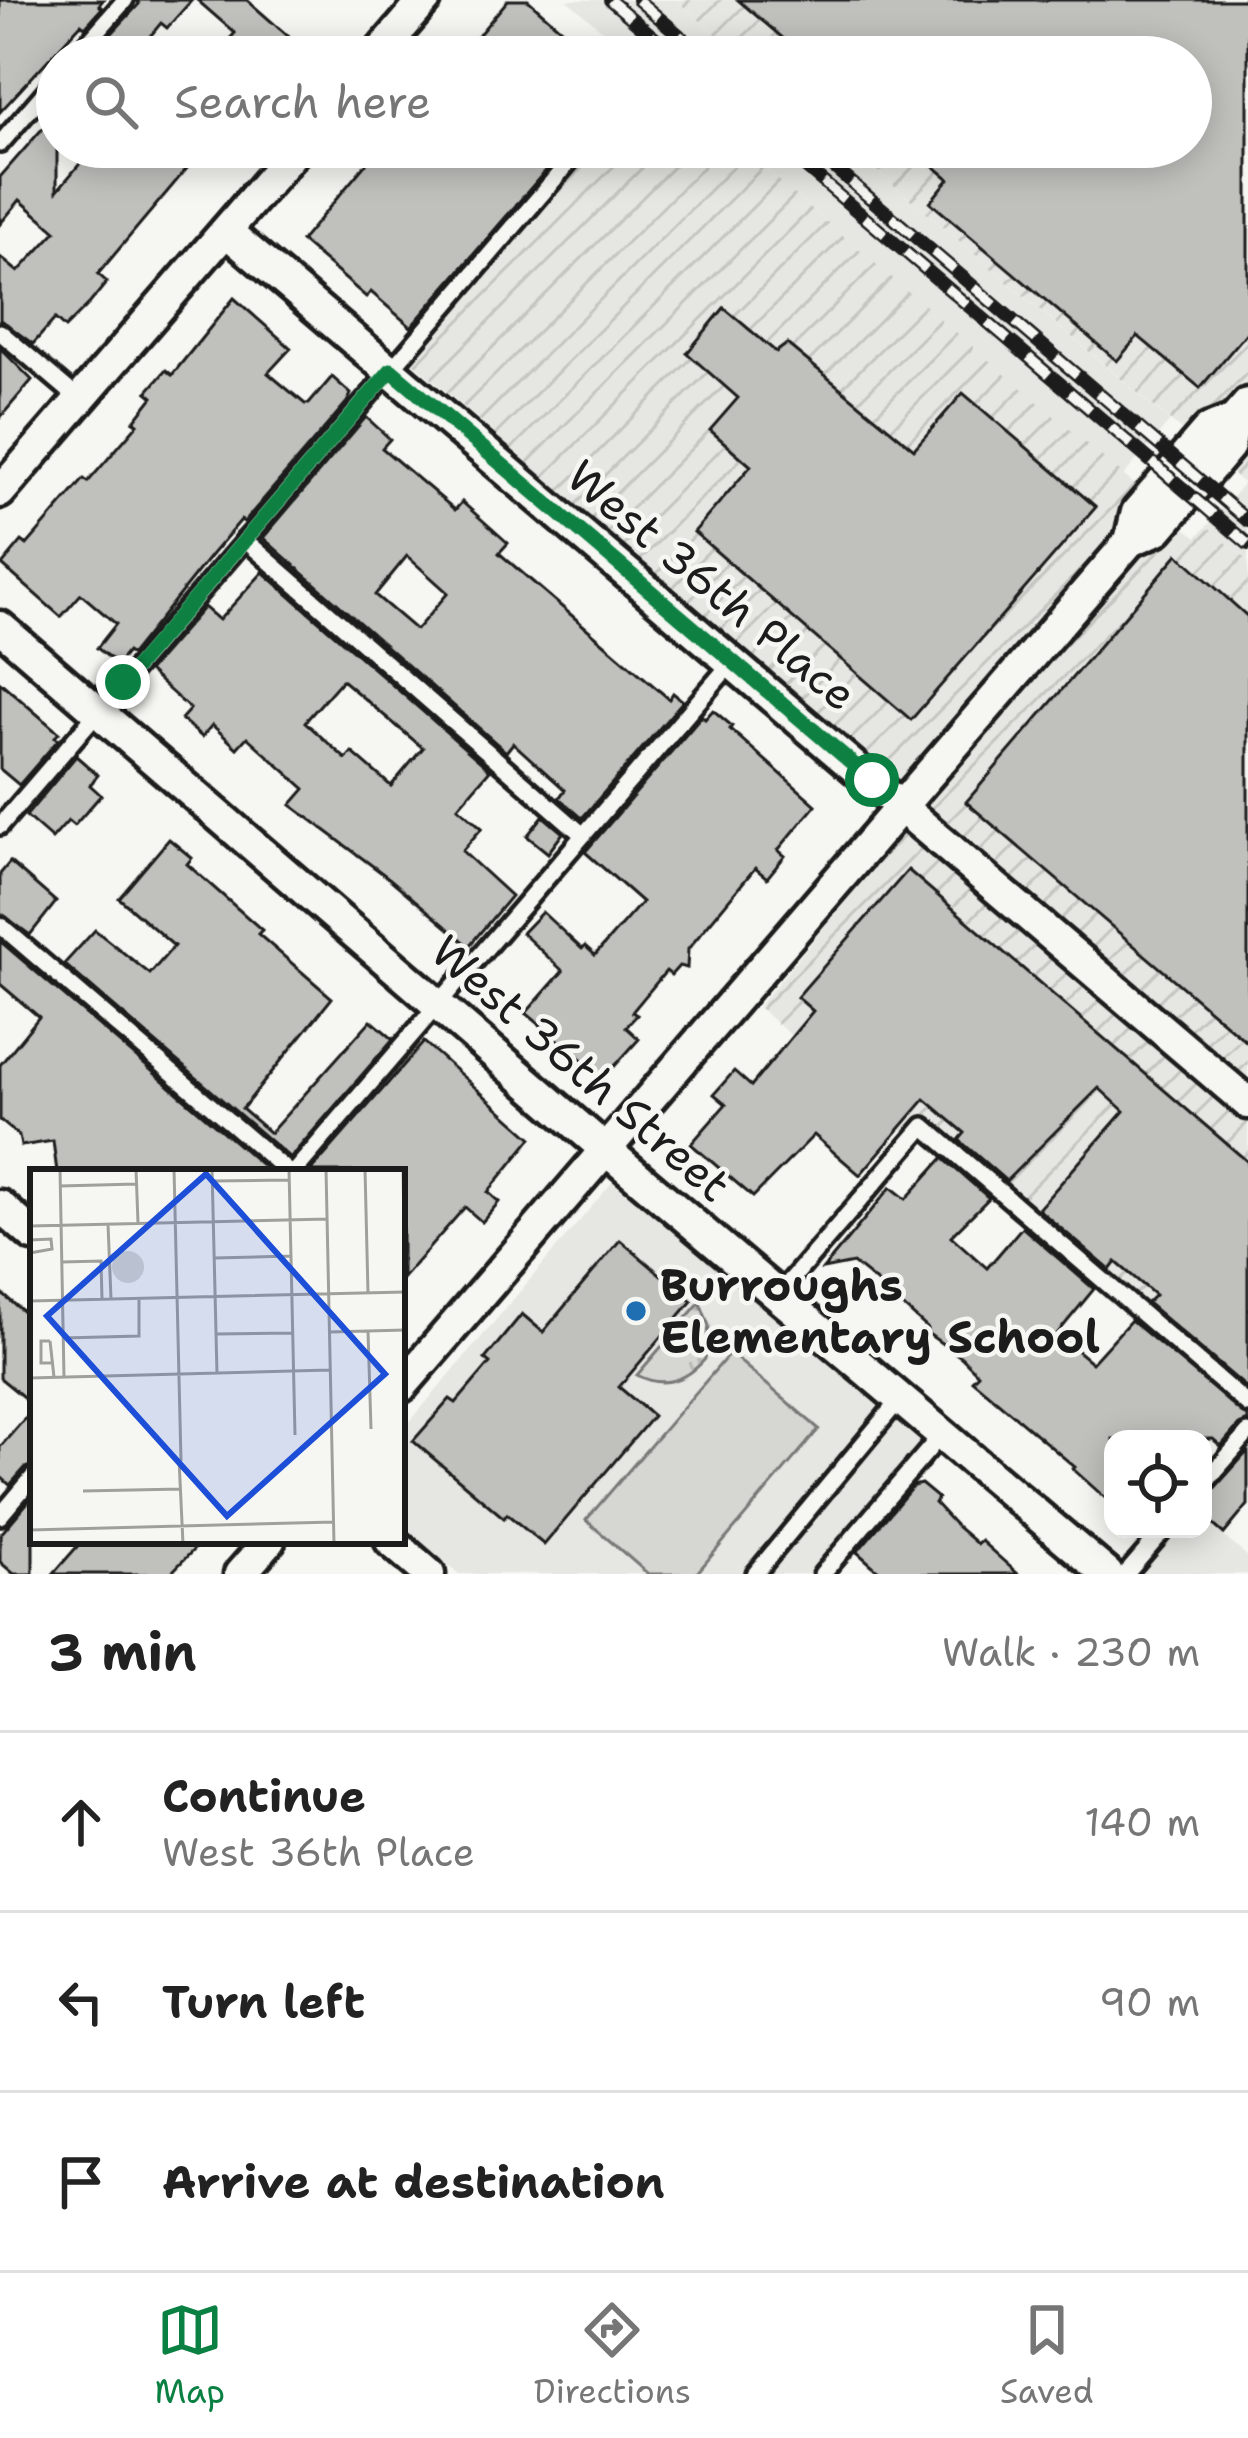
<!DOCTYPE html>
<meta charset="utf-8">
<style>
body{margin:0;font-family:"Shantell Sans",sans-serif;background:#f2f2f2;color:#222}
.controls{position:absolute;right:36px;bottom:36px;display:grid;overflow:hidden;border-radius:24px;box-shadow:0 6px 30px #0003}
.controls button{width:108px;height:108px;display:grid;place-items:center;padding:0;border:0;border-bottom:3px solid #e0e0e0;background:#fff;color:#222;font:60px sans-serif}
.stop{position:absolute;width:36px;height:36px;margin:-27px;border:9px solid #0b8043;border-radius:50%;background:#fff}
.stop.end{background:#0b8043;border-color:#fff;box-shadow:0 3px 12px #0008}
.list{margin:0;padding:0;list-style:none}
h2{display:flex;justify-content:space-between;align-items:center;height:156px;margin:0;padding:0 48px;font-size:51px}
h2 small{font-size:39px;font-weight:400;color:#767676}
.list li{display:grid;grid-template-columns:78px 1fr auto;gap:36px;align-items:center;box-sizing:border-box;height:180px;padding:0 48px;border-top:3px solid #e0e0e0}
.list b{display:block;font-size:45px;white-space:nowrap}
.list p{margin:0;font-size:39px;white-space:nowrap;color:#767676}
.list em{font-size:39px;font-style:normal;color:#767676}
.icon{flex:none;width:66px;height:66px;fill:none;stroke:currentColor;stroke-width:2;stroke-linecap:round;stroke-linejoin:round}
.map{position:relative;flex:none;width:1248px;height:1574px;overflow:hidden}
.search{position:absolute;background:#fff;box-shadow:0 6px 30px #0003;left:36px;right:36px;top:36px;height:132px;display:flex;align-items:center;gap:30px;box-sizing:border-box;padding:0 42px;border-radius:66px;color:#767676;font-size:45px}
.sheet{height:696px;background:#fff}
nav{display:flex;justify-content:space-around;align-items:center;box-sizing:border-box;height:168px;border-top:3px solid #e0e0e0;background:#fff;font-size:33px;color:#767676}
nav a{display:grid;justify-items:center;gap:6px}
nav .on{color:#0b8043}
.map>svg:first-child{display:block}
.built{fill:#e6e6e2}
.industrial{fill:url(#industrial-furrows)}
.grass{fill:#d6d6d2;stroke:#797977;stroke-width:3}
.park{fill:url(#park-tufts);stroke:#797977;stroke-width:3}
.building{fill:#c0c0bd;stroke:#1c1c1c;stroke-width:3;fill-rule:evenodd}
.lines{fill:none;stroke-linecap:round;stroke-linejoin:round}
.service-casing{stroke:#1c1c1c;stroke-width:24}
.minor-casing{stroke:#1c1c1c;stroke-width:39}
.service{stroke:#f6f6f2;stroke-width:15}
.minor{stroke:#f6f6f2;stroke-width:30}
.rail-casing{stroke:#1c1c1c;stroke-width:14}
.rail{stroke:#f6f6f2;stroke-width:9;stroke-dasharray:27;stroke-linecap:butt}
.route{stroke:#0b8043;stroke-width:15}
.poi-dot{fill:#1f6fb2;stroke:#f6f6f2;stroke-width:4.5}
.labels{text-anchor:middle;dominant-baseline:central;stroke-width:9;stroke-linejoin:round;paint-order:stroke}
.street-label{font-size:45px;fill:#1c1c1c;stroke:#f6f6f2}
.poi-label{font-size:45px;font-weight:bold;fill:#1c1c1c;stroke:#f6f6f2;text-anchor:start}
.inset-road{fill:none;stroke:#9f9f9c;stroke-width:3}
.view{fill:#1d4ed8;fill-opacity:0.15;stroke:#1d4ed8;stroke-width:6}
.inset-edge{fill:none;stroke:#1c1c1c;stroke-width:6}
</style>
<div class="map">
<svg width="1248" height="1574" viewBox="0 0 1248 1574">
<defs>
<pattern id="industrial-furrows" width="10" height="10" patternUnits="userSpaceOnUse" patternTransform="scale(3)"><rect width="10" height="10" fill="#e6e6e2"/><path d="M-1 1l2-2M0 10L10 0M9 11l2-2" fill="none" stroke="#c5c5c1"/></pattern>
<pattern id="park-tufts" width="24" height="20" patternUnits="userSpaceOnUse" patternTransform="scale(3)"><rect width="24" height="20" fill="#d6d6d2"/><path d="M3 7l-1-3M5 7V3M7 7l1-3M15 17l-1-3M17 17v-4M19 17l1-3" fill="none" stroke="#b7b7b4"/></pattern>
</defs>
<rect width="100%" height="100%" fill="#f6f6f2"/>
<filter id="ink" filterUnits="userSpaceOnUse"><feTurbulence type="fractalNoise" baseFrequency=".00833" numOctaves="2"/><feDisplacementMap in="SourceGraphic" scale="24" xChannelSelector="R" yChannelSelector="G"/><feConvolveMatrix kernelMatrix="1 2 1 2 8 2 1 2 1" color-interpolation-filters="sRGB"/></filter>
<g filter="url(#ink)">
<!-- built -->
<g class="built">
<polygon points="567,0 676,0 743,57 634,57"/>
<polygon points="739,147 849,147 1170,421 1123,476"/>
<polygon points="1244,483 1248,487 1248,561 1207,526"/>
<polygon points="615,1179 930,1448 822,1574 459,1574 402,1525 402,1431"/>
<polygon points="1203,1519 1248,1557 1248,1574 1140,1574 1132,1567 1165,1529 1203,1529"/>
</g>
<!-- industrial -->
<g class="industrial">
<polygon points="676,0 1248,0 1248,487 849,147 1191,147 1191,57 743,57"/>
<polygon points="582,147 739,147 1190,532 1197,537 1207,526 1248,561 1248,1405 925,1127 912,1140 758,1007 924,807 404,355"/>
</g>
<!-- grass -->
<polygon class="grass" points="730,1353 819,1429 696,1574 648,1574 586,1520"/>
<!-- park -->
<path class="park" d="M700 1302 709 1326 705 1359C686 1381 664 1389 637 1375Z"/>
<!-- building -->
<g class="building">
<polygon points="0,0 103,0 99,5 102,8 85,27 81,24 0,112"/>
<polygon points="137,0 192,0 167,28 161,23 133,57 120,57 103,43 139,4"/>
<polygon points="197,0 247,0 312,57 213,57 235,33"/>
<polygon points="508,0 528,0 593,57 460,57"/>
<polygon points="738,0 1248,0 1248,331 1200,388 1138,336 1117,361 930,202 949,179 911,147 1191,147 1191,57 805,57"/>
<polygon points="57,112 57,191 94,147 205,147 98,274 107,282 90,303 65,328 55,319 33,344 0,320 0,257 18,272 56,231 20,200 0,224 0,177"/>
<polygon points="380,147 566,147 411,327 371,292 366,297 301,241"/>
<polygon points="234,298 291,348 268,373 305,404 309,404 332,377 351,394 348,401 244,522 241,520 212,554 131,655 127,652 117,664 97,648 116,624 81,594 61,617 2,565 22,541 27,545 84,479 88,482 138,424 134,421 153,397 147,392 166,370 172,375"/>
<polygon points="724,308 776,352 787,344 914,449 963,393 1096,507 911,720 694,532 751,466 710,430 738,398 687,353"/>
<polygon points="0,348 32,380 0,418"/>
<path d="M366 417 390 439 382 448 455 510 462 502 508 543 499 553 669 699 673 693 683 701 582 818 559 798 565 790 513 743 506 752 263 538ZM407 556 448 593 416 630 375 595Z"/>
<polygon points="1178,554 1248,617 1248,1043 966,802"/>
<path d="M263 572 490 770 458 807 482 828 462 851 511 896 469 946 390 879 291 805 305 789 247 737 237 748 212 725 202 737 181 719 190 709 148 671 204 607 219 620ZM342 680 423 748 391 786 352 752 346 759 305 722Z"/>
<polygon points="0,682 59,733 55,737 58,740 19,785 0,769"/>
<polygon points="713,710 732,726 730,729 816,805 778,850 785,856 767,878 755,868 688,949 687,968 679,966 671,975 666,971 632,1012 637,1015 626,1027 639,1039 604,1078 526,1013 563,971 522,933 542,912 582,949 585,946 595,955 642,902 585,852 702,716 705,719"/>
<polygon points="76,756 98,775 90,785 101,795 74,826 68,821 52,839 26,816"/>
<polygon points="543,816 563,833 548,853 527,836"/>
<polygon points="169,839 192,858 187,864 262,930 258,934 332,998 242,1109 270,1133 371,1020 393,1039 290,1158 64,964 95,930 150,974 174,946 119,898"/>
<polygon points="10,862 56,902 30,935 0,913 0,874"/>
<polygon points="908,870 1248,1162 1248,1389 1147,1303 1155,1295 1116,1262 1110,1270 1038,1209 1124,1111 1099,1088 1006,1181 959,1140 965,1133 925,1099 860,1175 814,1135 753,1197 691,1144 726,1104 714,1094 734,1071 751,1086 813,1011 797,997"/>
<polygon points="0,941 270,1172 57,1172 53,1141 21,1146 19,1136 0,1120 0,1065 39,1017 0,984"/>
<polygon points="424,1042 532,1138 488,1192 499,1202 482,1222 465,1207 402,1279 402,1172 310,1172"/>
<polygon points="943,1158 989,1198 951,1236 987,1268 1022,1227 1094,1289 1057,1334 1092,1363 1131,1320 1248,1417 1248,1421 1239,1425 1221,1446 1213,1439 1113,1439 1113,1505 1073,1469 1075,1467 972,1380 978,1374 961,1357 927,1333 927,1328 898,1302 892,1309 873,1293 880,1285 853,1263 823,1269 891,1187 906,1199"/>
<polygon points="620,1240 692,1301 619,1387 653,1416 544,1545 507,1514 504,1518 413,1441 450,1399 456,1403 490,1363 485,1359 522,1314 543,1332"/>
<polygon points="0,1292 33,1320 33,1405 0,1378"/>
<polygon points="33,1409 33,1465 25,1468 10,1485 0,1476 0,1447"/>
<polygon points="1248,1451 1248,1505 1224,1534 1203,1516 1203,1501"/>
<polygon points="921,1484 938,1498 935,1503 957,1527 977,1544 981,1541 1018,1574 882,1574 857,1552 913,1486"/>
<polygon points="33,1496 33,1574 14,1574 0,1562 0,1535"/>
<polygon points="82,1541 202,1541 170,1574 53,1574"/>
</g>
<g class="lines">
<defs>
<g id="service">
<polyline points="75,57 125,0"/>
<polyline points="0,144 57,78"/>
<polyline points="0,332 80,400"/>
<polyline points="245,540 583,835"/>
<polyline points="0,826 582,147"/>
<polyline points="0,925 288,1172"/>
<polyline points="294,1172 732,662"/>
<polyline points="778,1295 924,1126 1248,1405"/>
<polyline points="1203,1485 1248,1433"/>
<polyline points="0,1516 33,1477"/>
<polyline points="755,1574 900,1399"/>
<polyline points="822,1574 942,1434"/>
<polyline points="1126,1574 1165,1529"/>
</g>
<g id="minor">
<polyline points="376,57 425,0"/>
<polyline points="226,231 1248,1103"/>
<polyline points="0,492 298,147"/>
<polyline points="1130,541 1137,512 1208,430 1234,420 1248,404"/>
<polyline points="0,627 606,1150 1107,1574"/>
<polyline points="0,1206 33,1235"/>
<polyline points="402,1386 1130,541 1158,529 1229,446 1234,420"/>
<polyline points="391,1541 429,1574"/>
<polyline points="240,1574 269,1541"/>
</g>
</defs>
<!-- service casing -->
<use href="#service" class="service-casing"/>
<!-- minor casing -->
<use href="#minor" class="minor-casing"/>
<!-- service -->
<use href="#service" class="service"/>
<!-- minor -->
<use href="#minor" class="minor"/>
<defs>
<g id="rail">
<polyline points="610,0 677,57"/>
<polyline points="638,0 705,57"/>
<polyline points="782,147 1248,544"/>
<polyline points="810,147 1248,521"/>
</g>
</defs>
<!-- rail casing -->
<use href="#rail" class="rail-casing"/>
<!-- rail -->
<use href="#rail" class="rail"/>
</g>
</g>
<g class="lines" filter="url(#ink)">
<!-- route -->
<polyline class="route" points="123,682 391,370 872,780"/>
</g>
<!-- markers -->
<circle class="poi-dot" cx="636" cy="1311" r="12"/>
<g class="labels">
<!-- street labels -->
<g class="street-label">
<text transform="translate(712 585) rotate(40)">West 36th Place</text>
<text transform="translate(581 1068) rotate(41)">West 36th Street</text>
</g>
<!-- poi labels -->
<g class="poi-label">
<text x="660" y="1285">Burroughs<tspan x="660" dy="52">Elementary School</tspan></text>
</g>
</g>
<!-- overview -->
<g transform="translate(30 1169)">
<rect width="375" height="375" fill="#f6f6f2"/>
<path d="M82 98a16 16 0 1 1 32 0a16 16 0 1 1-32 0Z" fill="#d6d6d2"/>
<path class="inset-road" d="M30 0 34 208M106 0 108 54M144 0 151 292M182 0 187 204M259 0 265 266M296 0 304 375M335 0 338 124M373 0 375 114M182 12 259 11M30 17 107 15M78 55 81 130M0 57 297 50M0 71 21 70 22 80 0 84M184 89 261 87M32 93 71 92 72 130M0 132 375 123M338 162 341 260M300 163 375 161M186 165 262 164M33 169 109 167V129M20 172H11V194H24M20 172 24 208M0 209 300 201M149 290 153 375M53 322 151 320M0 361 304 353"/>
<path class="view" d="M176 5 355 205 197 347 17 147Z"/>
<rect width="375" height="375" class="inset-edge"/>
</g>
</svg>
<div class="controls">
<button><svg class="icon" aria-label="locate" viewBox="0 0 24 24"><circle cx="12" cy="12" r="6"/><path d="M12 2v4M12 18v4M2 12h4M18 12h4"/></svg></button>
</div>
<div class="stop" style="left:872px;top:780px"></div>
<div class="stop end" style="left:123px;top:682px"></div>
<div class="search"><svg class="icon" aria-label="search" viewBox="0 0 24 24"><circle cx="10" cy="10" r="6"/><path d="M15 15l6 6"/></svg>Search here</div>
</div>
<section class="sheet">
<h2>3 min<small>Walk · 230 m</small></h2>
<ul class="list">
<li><svg class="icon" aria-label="ahead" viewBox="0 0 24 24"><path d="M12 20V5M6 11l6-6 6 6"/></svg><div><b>Continue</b><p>West 36th Place</p></div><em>140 m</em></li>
<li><svg class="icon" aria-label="left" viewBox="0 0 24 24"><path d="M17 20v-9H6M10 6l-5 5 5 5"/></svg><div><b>Turn left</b></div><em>90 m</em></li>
<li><svg class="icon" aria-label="arrive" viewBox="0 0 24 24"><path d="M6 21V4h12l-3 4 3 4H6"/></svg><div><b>Arrive at destination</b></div></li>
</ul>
</section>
<nav>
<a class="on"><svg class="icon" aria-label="map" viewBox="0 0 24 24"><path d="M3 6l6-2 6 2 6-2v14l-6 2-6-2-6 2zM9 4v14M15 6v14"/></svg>Map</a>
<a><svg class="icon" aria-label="directions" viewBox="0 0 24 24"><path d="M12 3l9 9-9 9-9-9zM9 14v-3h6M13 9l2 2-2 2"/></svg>Directions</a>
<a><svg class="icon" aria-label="saved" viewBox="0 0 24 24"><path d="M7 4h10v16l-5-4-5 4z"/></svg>Saved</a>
</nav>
